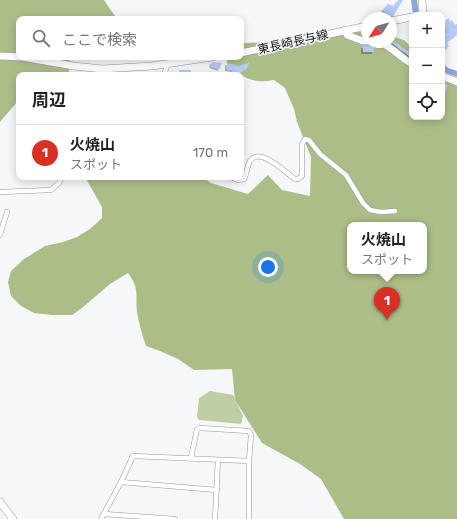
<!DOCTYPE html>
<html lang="ja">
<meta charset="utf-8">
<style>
body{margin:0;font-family:Rubik,"Noto Sans JP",sans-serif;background:#f6f6f6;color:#222}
.controls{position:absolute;right:12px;top:12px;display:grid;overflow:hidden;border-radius:8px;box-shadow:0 2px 10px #0003}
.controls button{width:36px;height:36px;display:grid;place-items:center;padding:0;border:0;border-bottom:1px solid #e0e0e0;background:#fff;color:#222;font:20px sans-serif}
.compass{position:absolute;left:361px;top:12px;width:36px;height:36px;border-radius:50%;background:#fff;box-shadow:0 2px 10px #0003;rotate:234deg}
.you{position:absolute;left:268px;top:267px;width:14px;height:14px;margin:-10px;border:3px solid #fff;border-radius:50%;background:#1a73e8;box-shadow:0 0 0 6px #1a73e833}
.badge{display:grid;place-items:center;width:26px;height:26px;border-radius:50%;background:#d93025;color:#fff;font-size:13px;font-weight:700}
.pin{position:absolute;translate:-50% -33px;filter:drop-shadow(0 1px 2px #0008)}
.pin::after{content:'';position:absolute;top:21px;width:14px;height:12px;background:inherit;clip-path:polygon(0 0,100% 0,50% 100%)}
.popup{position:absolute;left:347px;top:222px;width:80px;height:52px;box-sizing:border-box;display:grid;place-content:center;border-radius:8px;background:#fff;filter:drop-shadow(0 1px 3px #0005);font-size:13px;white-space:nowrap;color:#767676}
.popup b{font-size:15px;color:#222}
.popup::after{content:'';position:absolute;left:50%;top:100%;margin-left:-8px;border:8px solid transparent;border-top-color:#fff}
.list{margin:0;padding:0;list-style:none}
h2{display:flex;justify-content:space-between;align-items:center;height:52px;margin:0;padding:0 16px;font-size:17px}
h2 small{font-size:13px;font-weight:400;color:#767676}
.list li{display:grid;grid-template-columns:26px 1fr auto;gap:12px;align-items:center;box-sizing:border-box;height:56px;padding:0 16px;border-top:1px solid #e0e0e0}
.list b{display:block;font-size:15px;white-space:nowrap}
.list p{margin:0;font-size:13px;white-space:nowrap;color:#767676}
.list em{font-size:13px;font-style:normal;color:#767676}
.icon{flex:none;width:22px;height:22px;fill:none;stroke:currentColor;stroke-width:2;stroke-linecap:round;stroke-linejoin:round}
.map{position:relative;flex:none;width:457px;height:519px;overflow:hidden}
.search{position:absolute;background:#fff;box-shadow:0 2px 10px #0003;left:16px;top:16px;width:228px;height:44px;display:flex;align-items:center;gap:10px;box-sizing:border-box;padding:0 14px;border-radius:8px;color:#767676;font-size:15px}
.panel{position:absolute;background:#fff;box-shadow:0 2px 10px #0003;left:16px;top:72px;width:228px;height:108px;border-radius:8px}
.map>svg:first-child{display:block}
.green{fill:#bfcea3}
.forest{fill:#acbe88;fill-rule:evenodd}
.water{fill:#8fa6d7}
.building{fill:#b8cbff;filter:url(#shadow)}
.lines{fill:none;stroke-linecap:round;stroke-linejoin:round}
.street-casing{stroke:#97989a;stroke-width:5.5}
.secondary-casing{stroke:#97989a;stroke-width:8}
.primary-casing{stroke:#97989a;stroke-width:8}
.street{stroke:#fff;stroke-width:4.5}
.secondary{stroke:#fff;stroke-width:7}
.primary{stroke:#fff;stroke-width:7}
.labels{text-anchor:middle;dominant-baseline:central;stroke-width:3;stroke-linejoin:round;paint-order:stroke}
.street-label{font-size:12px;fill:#121213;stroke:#f6f7f9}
</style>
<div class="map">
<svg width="457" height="519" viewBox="0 0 457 519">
<defs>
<filter id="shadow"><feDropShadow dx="-2" dy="2" stdDeviation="0" flood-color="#0004"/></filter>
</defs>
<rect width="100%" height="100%" fill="#f6f7f9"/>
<!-- green -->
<polygon class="green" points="210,391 233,395 243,416 241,424 199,420 197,417 199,398"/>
<!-- forest -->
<g class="forest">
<polygon points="0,0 104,0 117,19 19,19 19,57 70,57 69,74 70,75 19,75 19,101 17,102 0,122"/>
<path d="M351 31 367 33V42H391V36L404 40 412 48V117H442V74L457 82V519H344L321 479 300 464 262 443 235 400 232 369 194 370 178 359 160 351 146 346C142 335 139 323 137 312 135 293 140 290 128 273L110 284 82 308 72 315H52L34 313 21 306 11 296 8 282 11 271 24 259 45 246 63 242 77 237 90 229 102 218V207L85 177H202L211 183 248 194 268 175 282 190 310 196 311 157 297 122 294 109 285 88 274 80C252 84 246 78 228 67L226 57H241V44L244 43 274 42 307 33ZM350 225H424V271H350Z"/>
</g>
<!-- water -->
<g class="water">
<polygon points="411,0 417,0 419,15 413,15"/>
<polygon points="442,62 448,68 457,71 457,77 446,73 442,70"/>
</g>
<!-- building -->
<g class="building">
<polygon points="398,0 403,0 394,15 392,16 383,10 388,4 394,6"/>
<polygon points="449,18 450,22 452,20 455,25 457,23 457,35 447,42 449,47 442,49 442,35 448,33 444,26 446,26 444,21"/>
<polygon points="395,41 403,49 404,48 412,54 412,58 392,43"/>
<rect x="363" y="46" width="11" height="6"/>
<polygon points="212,62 222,63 220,69 211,66"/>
<polygon points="250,62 246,69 238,75 232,75 233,70 227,69 227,63 239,66"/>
<rect x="179" y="70" width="12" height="5"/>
<polygon points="442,84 448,85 446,92 442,91"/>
</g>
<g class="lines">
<defs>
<g id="street">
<polyline points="100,75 102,69"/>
<polyline points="164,75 168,63"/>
<path d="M230 177 238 180 244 179C247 174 247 166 250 161 260 146 286 173 295 179H298L302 176V144L305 139 309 140 320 154 346 175 363 203 370 210 381 212 395 211"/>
<polyline points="0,192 51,190 59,183 62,177"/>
<polyline points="0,235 7,212"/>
<polyline points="191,458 197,429 200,428 249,431 251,435 249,461 249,519"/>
<polyline points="121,482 217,490"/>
<polyline points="104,514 175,519"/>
<polyline points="101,519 121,482 133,456 249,461"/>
<polyline points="215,519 218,460"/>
</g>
<g id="secondary">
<polyline points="442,76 457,82"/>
<polyline points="0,502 13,519"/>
</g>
<g id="primary">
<polyline points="422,0 423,15"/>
<polyline points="391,21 412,17"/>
<polyline points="345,30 347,35 363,41 367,41"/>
<path d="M380 42C392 47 401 58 412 64"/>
<polyline points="241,53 367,26"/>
<polyline points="0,56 22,57 74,66 102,69 152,66 212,57"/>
</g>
</defs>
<!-- street casing -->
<use href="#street" class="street-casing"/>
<!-- secondary casing -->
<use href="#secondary" class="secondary-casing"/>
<!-- primary casing -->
<use href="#primary" class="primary-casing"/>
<!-- street -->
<use href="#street" class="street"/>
<!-- secondary -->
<use href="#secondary" class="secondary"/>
<!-- primary -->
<use href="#primary" class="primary"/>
</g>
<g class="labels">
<!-- street labels -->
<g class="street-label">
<text transform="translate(293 42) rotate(-13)">東長崎長与線</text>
</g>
</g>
</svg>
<div class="controls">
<button>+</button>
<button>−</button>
<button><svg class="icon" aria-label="locate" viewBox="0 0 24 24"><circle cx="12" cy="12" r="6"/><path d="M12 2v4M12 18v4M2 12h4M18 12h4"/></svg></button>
</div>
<svg class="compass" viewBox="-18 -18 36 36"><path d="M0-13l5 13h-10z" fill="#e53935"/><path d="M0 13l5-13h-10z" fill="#767676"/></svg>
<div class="you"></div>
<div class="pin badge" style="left:387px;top:320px">1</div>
<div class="popup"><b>火焼山</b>スポット</div>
<div class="search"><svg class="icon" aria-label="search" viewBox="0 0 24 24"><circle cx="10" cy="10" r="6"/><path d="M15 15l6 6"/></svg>ここで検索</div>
<section class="panel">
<h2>周辺<small></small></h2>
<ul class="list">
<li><span class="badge">1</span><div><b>火焼山</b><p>スポット</p></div><em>170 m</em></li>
</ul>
</section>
</div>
